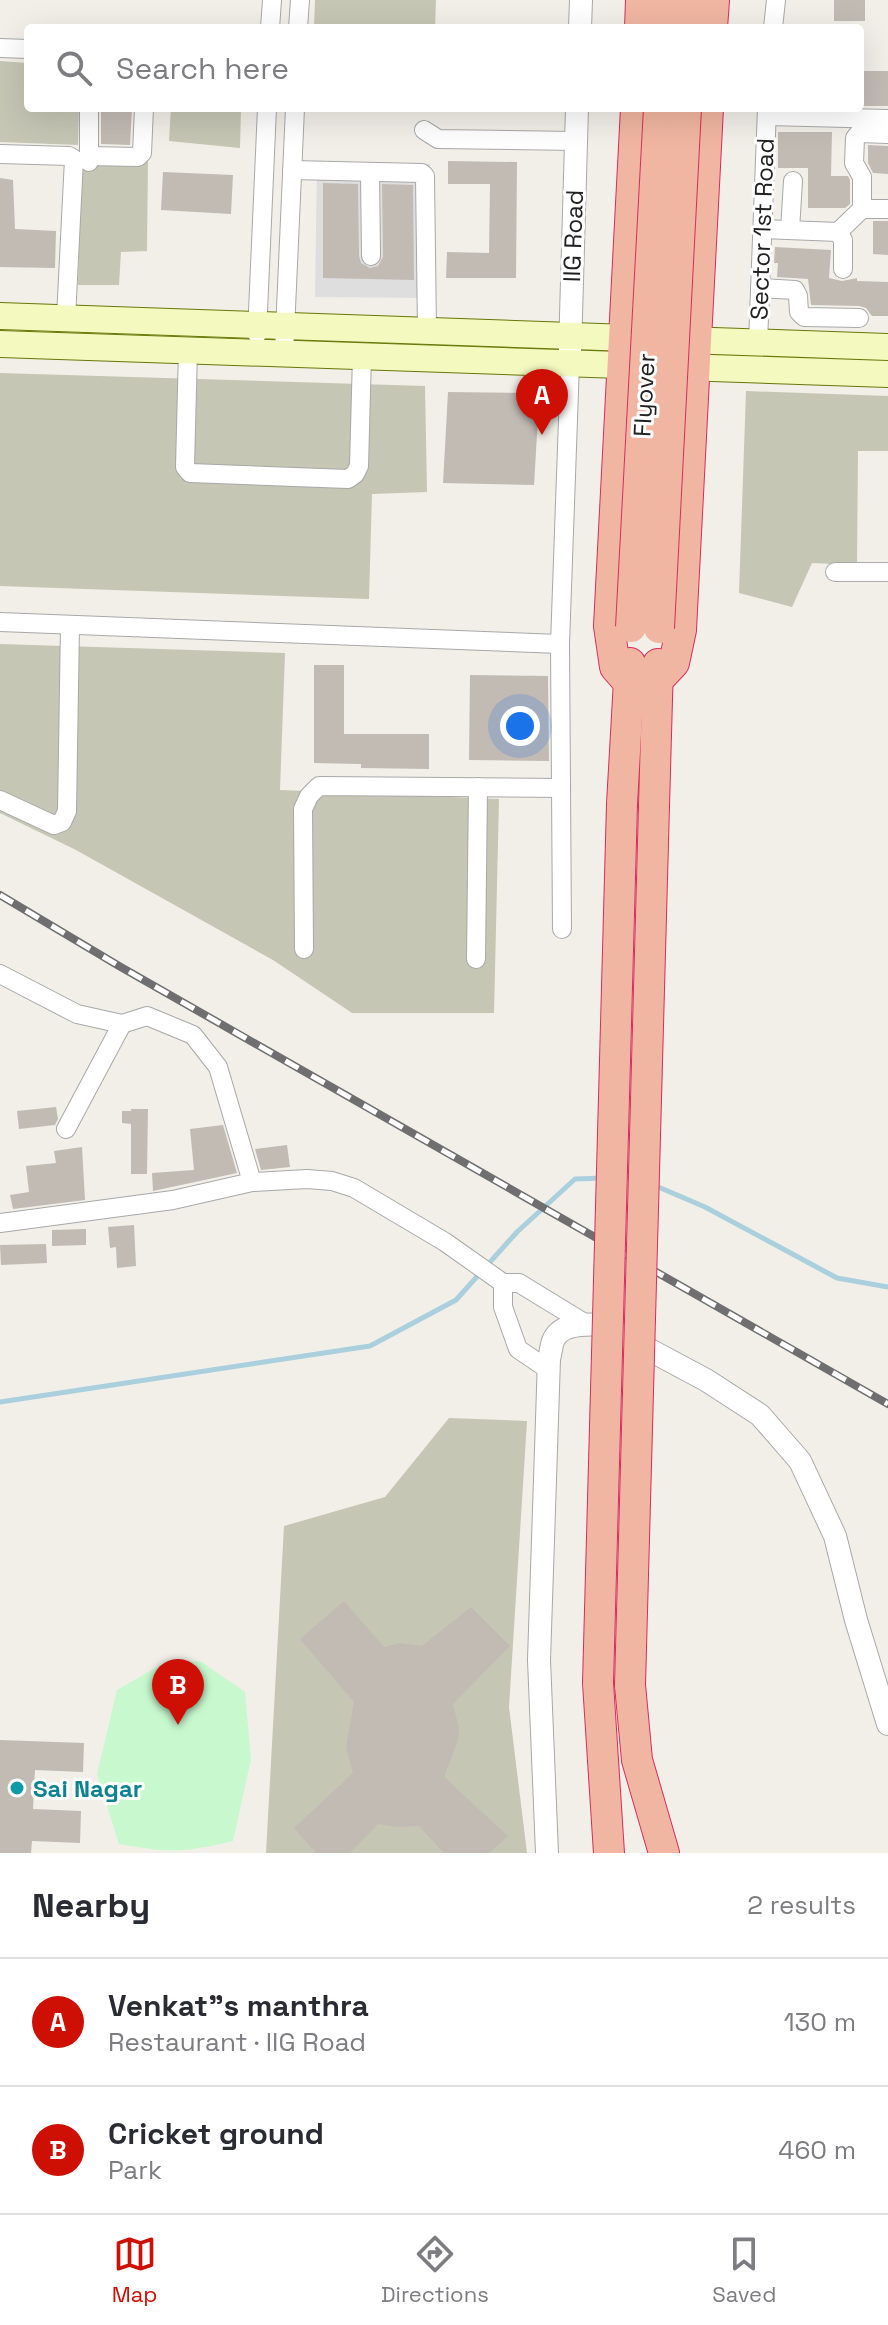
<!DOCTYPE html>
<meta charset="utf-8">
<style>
body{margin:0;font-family:"Space Grotesk",sans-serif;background:#f7f7f7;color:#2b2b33}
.you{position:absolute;left:520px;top:726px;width:28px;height:28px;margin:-20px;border:6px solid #fff;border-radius:50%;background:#1a73e8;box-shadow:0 0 0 12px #1a73e833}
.badge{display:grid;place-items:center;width:52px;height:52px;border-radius:50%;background:#ce0f04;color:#fff;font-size:26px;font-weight:700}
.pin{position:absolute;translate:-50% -66px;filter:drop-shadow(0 2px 4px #0008)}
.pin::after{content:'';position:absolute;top:42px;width:28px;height:24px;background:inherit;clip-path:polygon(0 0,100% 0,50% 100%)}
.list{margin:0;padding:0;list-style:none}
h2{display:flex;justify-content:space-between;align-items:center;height:104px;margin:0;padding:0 32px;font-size:34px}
h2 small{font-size:26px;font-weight:400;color:#7c7c81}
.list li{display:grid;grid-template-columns:52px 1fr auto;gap:24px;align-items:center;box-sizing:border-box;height:128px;padding:0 32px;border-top:2px solid #e1e1e2}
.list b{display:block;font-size:30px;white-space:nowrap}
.list p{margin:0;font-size:26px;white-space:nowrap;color:#7c7c81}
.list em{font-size:26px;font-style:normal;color:#7c7c81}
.icon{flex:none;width:44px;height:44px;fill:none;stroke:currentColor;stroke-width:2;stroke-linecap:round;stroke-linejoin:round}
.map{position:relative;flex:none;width:888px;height:1853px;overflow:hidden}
.search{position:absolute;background:#fff;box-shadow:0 8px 32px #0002;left:24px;right:24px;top:24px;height:88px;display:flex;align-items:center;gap:20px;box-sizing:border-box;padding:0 28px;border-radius:8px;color:#7c7c81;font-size:30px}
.sheet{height:360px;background:#fff}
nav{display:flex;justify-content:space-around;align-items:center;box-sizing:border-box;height:112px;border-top:2px solid #e1e1e2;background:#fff;font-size:22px;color:#7c7c81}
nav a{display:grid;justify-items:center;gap:4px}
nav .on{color:#ce0f04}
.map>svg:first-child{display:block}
.residential{fill:#dfdede}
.construction{fill:#c5c6b4}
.park{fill:#c8f9ce}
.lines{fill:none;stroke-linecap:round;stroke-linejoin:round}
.stream{stroke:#aacfdd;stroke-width:5}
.building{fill:#c2bbb4}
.minor-casing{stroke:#a8a8a8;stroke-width:20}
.tertiary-casing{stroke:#a8a8a8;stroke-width:24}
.secondary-casing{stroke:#677907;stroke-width:28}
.trunk-casing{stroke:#d82c5e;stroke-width:32}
.minor{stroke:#fff;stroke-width:18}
.tertiary{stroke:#fff;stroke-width:22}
.secondary{stroke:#f3f9bf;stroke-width:26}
.trunk{stroke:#f0b6a1;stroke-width:30}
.rail-casing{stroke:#6f6f6f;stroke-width:8}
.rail{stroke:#fff;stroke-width:5;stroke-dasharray:15;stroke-linecap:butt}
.trunk-bridge-casing{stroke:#d82c5e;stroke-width:32;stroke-linecap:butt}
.trunk-bridge{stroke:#f0b6a1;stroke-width:30}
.culture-dot{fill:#0f9aa8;stroke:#fff;stroke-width:3}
.labels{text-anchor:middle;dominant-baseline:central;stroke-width:6;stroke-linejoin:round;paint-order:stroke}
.street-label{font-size:24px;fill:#212121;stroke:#fff}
.culture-label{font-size:24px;font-weight:bold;fill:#0d838f;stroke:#fff;text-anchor:start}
</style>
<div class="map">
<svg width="888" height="1853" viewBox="0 0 888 1853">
<rect width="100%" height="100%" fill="#f1efe8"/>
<!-- residential -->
<polygon class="residential" points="317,164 430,164 431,298 315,297"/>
<!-- construction -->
<g class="construction">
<polygon points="315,0 436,0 435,28 314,28"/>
<polygon points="0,61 28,63 28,108 79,108 78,145 0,142"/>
<polygon points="171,108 241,108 240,148 169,141"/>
<polygon points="81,158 148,160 147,251 121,252 119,285 78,285"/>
<polygon points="0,373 425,386 427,492 372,494 369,599 0,586"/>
<polygon points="746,391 888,396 888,451 858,451 857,565 812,563 792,607 739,593"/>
<polygon points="0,644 285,653 280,790 499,799 494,1013 352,1013 273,960 76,850 0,813"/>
<polygon points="449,1418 527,1421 509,1707 527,1853 266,1853 284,1526 385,1497"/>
</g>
<!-- park -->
<path class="park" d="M200 1661 245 1692 251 1759 233 1841C183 1853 169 1853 119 1844L97 1774 117 1690 164 1663Z"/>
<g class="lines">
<!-- stream -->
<g class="stream">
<polyline points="656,1186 705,1207 837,1278 888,1287"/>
<polyline points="0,1402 370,1346 456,1300 517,1232 575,1179 604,1178"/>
</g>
</g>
<!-- building -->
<g class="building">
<rect x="834" y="0" width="31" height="21"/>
<rect x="860" y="71" width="28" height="35"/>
<polygon points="101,108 132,108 130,145 101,144"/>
<polygon points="778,132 832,132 831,176 848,176 850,180 850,204 845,208 808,208 808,168 778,168"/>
<polygon points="868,145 888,146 888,174 873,173 868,163"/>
<polygon points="448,161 517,162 516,278 446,278 447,252 489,253 490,184 448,184"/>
<polygon points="163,172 233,175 231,214 161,210"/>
<polygon points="0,178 13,180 15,229 56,231 55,268 0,267"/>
<polygon points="323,183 358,184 359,256 361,263 370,268 378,266 383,257 382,184 413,185 414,280 323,278"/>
<polygon points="873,221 888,221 888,255 873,254"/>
<polygon points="775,247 831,250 829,278 842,281 857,278 857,281 888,282 888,316 872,316 866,308 859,306 811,305 808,279 777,277 778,263 774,263"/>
<polygon points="448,392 530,393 539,401 534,485 443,483"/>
<polygon points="314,665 344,665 344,734 429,734 429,769 361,768 361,764 314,763"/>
<polygon points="470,675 548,676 549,761 469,760"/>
<polygon points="56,1107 58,1119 55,1125 19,1129 17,1111"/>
<polygon points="131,1109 148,1109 147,1174 131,1174 131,1124 122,1123 122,1111 131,1111"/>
<polygon points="223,1125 237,1173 153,1191 152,1173 194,1170 190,1129"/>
<polygon points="287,1145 290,1167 261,1170 255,1149"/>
<polygon points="82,1147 85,1200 13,1209 10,1195 29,1192 26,1166 56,1163 54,1151"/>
<polygon points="134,1225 136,1266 117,1268 116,1247 110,1248 108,1227"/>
<polygon points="86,1229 86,1245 52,1246 52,1230"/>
<polygon points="46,1244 47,1263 1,1265 0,1245"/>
<polygon points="344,1601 384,1647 399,1643 422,1646 471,1607 510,1646 453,1704 459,1728 458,1740 444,1777 508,1836 489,1853 444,1853 419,1826 397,1827 378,1824 350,1853 316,1853 294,1828 353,1773 346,1747 354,1702 300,1639"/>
<polygon points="0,1740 84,1743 83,1772 35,1770 33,1809 81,1811 80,1843 32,1841 31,1853 0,1853"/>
</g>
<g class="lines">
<defs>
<g id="minor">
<polyline points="270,28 272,0"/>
<polyline points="298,28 300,0"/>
<polyline points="773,28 776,0"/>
<polyline points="0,48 28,49"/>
<polyline points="767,116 888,119"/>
<polyline points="424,130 438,139 576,141"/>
<polyline points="0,154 69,156 74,159 66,318"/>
<polyline points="89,156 138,157 142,153 144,108"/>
<polyline points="89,162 89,108"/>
<polyline points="292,170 422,173 425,176 427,331"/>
<polyline points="370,172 371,256"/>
<polyline points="862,209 888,209"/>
<polyline points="762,229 838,232 862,209 862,177 854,163 855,138 859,133 888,134"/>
<polyline points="790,230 793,181"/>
<polyline points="838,232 843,240 843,269"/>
<polyline points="760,288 795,290 798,296 799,312 804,317 859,318"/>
<polyline points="257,334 267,108"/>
<polyline points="758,343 767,108"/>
<polyline points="188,350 185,467 190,473 348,479 355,474 359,466 362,356"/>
<polyline points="284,353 295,108"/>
<polyline points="835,572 888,572"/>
<polyline points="0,622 560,644 570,363"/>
<polyline points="560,644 562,929"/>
<polyline points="0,800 54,825 62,822 67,811 70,625"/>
<polyline points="304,949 303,809 309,796 319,786 561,788"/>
<polyline points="476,959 478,787"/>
<polyline points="0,974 77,1014 122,1024 147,1016 193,1035 218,1067 252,1182"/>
<polyline points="66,1129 122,1024"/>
<polyline points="0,1223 173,1200 252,1182 307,1179 332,1181 354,1188 445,1242 503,1283 519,1283 586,1324"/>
<polyline points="503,1283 503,1307 518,1349 549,1370"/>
</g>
<g id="tertiary">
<polyline points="580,28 581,0"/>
<polyline points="570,350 577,108"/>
<path d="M547 1853 539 1660 549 1359C551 1353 551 1344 554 1339 562 1323 587 1324 603 1325L706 1380 760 1415 800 1461 835 1536 856 1620 888 1724"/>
</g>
<g id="secondary">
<polyline points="0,316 888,347"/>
<polyline points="0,344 888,374"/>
</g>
<g id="trunk">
<polyline points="640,28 641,0"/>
<polyline points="663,28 665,0"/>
<polyline points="691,28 692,0"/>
<polyline points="712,28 714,0"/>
<polyline points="657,681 674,663 681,630 708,108"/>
<polyline points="629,683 615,667 609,626 636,108"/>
<polyline points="622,804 630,663"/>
<polyline points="654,806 658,664"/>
<polyline points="598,1683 609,1853"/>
<polyline points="630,1685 637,1760 664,1853"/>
</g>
</defs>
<!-- minor casing -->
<use href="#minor" class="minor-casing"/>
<!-- tertiary casing -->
<use href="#tertiary" class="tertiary-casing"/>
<!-- secondary casing -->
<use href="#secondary" class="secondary-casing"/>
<!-- trunk casing -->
<use href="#trunk" class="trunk-casing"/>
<!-- minor -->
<use href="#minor" class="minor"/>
<!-- tertiary -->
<use href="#tertiary" class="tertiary"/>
<!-- secondary -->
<use href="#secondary" class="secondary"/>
<!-- trunk -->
<use href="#trunk" class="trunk"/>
<defs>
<polyline id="rail" points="0,895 119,966 888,1404"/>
</defs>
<!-- rail casing -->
<use href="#rail" class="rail-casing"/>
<!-- rail -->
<use href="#rail" class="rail"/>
<defs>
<g id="trunk-bridge">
<polyline points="631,627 659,108"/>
<polyline points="659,628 686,108"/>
<polyline points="598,1683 622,804"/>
<polyline points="630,1685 654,806"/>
</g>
</defs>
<!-- trunk-bridge casing -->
<use href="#trunk-bridge" class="trunk-bridge-casing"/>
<!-- trunk-bridge -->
<use href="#trunk-bridge" class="trunk-bridge"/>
</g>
<!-- markers -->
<circle class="culture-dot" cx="17" cy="1788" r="8"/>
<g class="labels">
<!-- street labels -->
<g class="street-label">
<text transform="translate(762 229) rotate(-88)">Sector 1st Road</text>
<text transform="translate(573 236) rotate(-88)">IIG Road</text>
<text transform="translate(644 395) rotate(-87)">Flyover</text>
</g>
<!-- culture labels -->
<g class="culture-label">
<text x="33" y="1788">Sai Nagar</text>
</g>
</g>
</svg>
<div class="you"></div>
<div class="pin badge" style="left:542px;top:435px">A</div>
<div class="pin badge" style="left:178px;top:1725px">B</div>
<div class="search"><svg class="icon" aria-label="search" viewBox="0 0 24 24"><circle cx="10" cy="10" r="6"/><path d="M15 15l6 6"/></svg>Search here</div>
</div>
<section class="sheet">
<h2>Nearby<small>2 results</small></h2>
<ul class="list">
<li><span class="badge">A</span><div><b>Venkat&quot;s manthra</b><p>Restaurant · IIG Road</p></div><em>130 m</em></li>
<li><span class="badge">B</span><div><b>Cricket ground</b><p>Park</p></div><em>460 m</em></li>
</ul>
</section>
<nav>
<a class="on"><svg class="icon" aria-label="map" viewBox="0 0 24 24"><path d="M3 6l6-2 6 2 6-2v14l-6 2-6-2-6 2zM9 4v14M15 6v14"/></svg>Map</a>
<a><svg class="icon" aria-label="directions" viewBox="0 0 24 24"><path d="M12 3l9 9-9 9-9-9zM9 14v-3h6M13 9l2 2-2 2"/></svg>Directions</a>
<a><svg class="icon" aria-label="saved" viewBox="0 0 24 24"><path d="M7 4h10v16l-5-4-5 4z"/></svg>Saved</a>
</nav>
